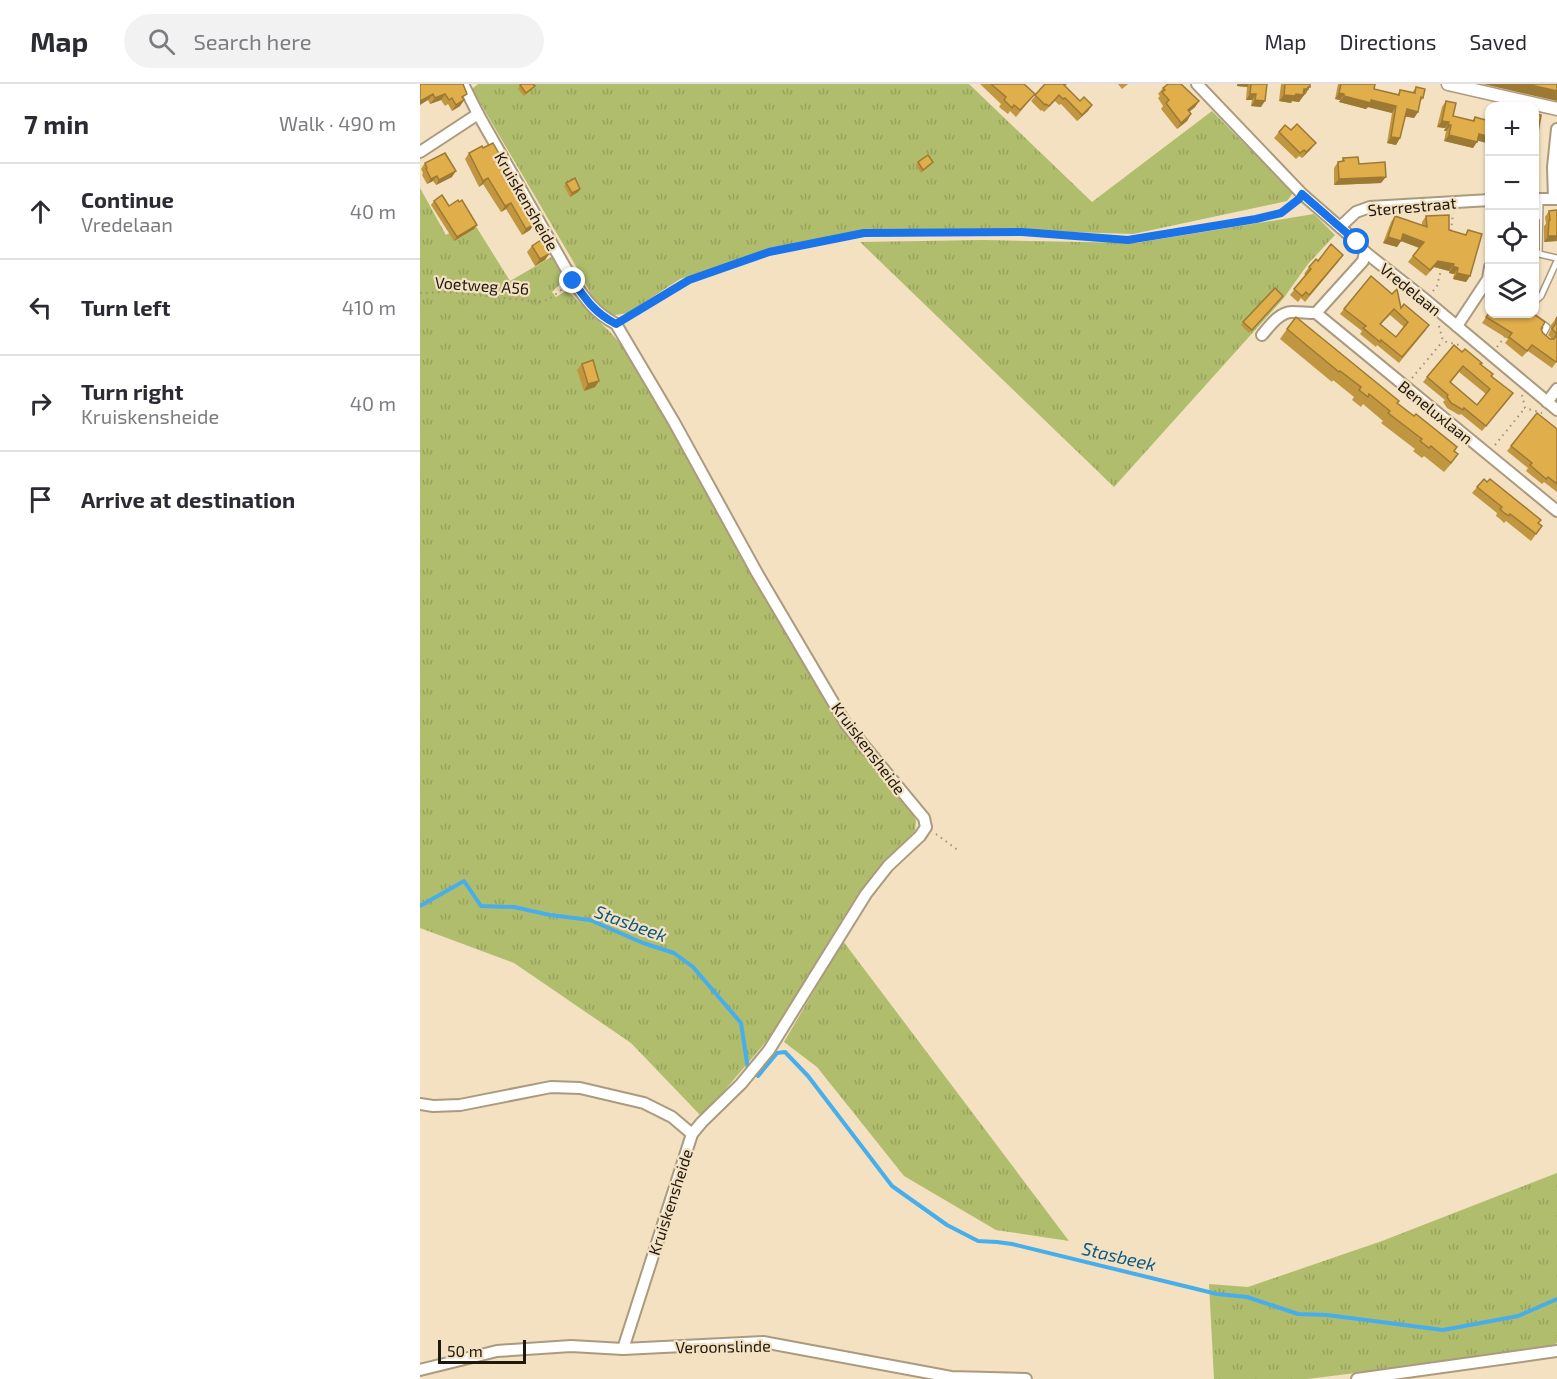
<!DOCTYPE html>
<meta charset="utf-8">
<style>
body{margin:0;font-family:"Exo 2",sans-serif;background:#f2f2f3;color:#2b2b33}
.controls{position:absolute;right:18px;top:18px;display:grid;overflow:hidden;border-radius:12px;box-shadow:0 2px 4px #0004}
.controls button{width:54px;height:54px;display:grid;place-items:center;padding:0;border:0;border-bottom:2px solid #e1e1e2;background:#fff;color:#2b2b33;font:30px sans-serif}
.scale{position:absolute;left:18px;bottom:15px;width:88px;box-sizing:border-box;padding-left:6px;border:3px solid #1f180d;border-top:0;font-size:16px;line-height:21px;white-space:nowrap;color:#1f180d;-webkit-text-stroke:4px #f3e1c2;paint-order:stroke}
.stop{position:absolute;width:18px;height:18px;margin:-14px;border:4px solid #1a73e8;border-radius:50%;background:#fff}
.stop.end{background:#1a73e8;border-color:#fff;box-shadow:0 2px 6px #0008}
.list{margin:0;padding:0;list-style:none}
h2{display:flex;justify-content:space-between;align-items:center;height:78px;margin:0;padding:0 24px;font-size:26px}
h2 small{font-size:20px;font-weight:400;color:#7c7c81}
.list li{display:grid;grid-template-columns:39px 1fr auto;gap:18px;align-items:center;box-sizing:border-box;height:96px;padding:0 24px;border-top:2px solid #e1e1e2}
.list b{display:block;font-size:22px;white-space:nowrap}
.list p{margin:0;font-size:20px;white-space:nowrap;color:#7c7c81}
.list em{font-size:20px;font-style:normal;color:#7c7c81}
.icon{flex:none;width:33px;height:33px;fill:none;stroke:currentColor;stroke-width:2;stroke-linecap:round;stroke-linejoin:round}
.map{position:relative;flex:none;width:1137px;height:1295px;overflow:hidden}
header{display:flex;align-items:center;gap:36px;box-sizing:border-box;height:84px;padding:0 30px;background:#fff;border-bottom:2px solid #e1e1e2}
header strong{font-size:28px}
nav{display:flex;gap:33px;margin-inline-start:auto;font-size:21px}
.search{width:420px;height:54px;background:#f2f2f3;display:flex;align-items:center;gap:15px;box-sizing:border-box;padding:0 21px;border-radius:33px;color:#7c7c81;font-size:22px}
main{display:flex}
aside{flex:1;background:#fff}
.map>svg:first-child{display:block}
.grass{fill:url(#grass-tufts)}
.lines{fill:none;stroke-linecap:round;stroke-linejoin:round}
.stream{stroke:#48aeeb;stroke-width:4}
.service-casing{stroke:#ab9a7d;stroke-width:8}
.minor-casing{stroke:#ab9a7d;stroke-width:14}
.tertiary-casing{stroke:#ab9a7d;stroke-width:15}
.path{stroke:#9f927b;stroke-width:2;stroke-dasharray:1.5 4.5;stroke-linecap:butt}
.service{stroke:#fff;stroke-width:5}
.minor{stroke:#fff;stroke-width:10}
.tertiary{stroke:#fff;stroke-width:12}
.wall{fill:#c19640;fill-rule:evenodd}
.shaded-wall{fill:#9d7a34}
.building{fill:#e0ae4b;stroke:#9d7a34;stroke-width:1.5;fill-rule:evenodd}
.route{stroke:#1a73e8;stroke-width:8}
.labels{text-anchor:middle;dominant-baseline:central;stroke-width:4.5;stroke-linejoin:round;paint-order:stroke}
.street-label{font-size:16px;fill:#1f180d;stroke:#f3e1c2}
.water-label{font-size:18px;font-style:italic;fill:#0a5982;stroke:#f3e1c2}
</style>
<header>
<strong>Map</strong>
<div class="search"><svg class="icon" aria-label="search" viewBox="0 0 24 24"><circle cx="10" cy="10" r="6"/><path d="M15 15l6 6"/></svg>Search here</div>
<nav><a>Map</a><a>Directions</a><a>Saved</a></nav>
</header>
<main>
<aside>
<h2>7 min<small>Walk · 490 m</small></h2>
<ul class="list">
<li><svg class="icon" aria-label="ahead" viewBox="0 0 24 24"><path d="M12 20V5M6 11l6-6 6 6"/></svg><div><b>Continue</b><p>Vredelaan</p></div><em>40 m</em></li>
<li><svg class="icon" aria-label="left" viewBox="0 0 24 24"><path d="M17 20v-9H6M10 6l-5 5 5 5"/></svg><div><b>Turn left</b></div><em>410 m</em></li>
<li><svg class="icon" aria-label="right" viewBox="0 0 24 24"><path d="M7 20v-9h11M14 6l5 5-5 5"/></svg><div><b>Turn right</b><p>Kruiskensheide</p></div><em>40 m</em></li>
<li><svg class="icon" aria-label="arrive" viewBox="0 0 24 24"><path d="M6 21V4h12l-3 4 3 4H6"/></svg><div><b>Arrive at destination</b></div></li>
</ul>
</aside>
<div class="map">
<svg width="1137" height="1295" viewBox="0 0 1137 1295">
<defs>
<pattern id="grass-tufts" width="24" height="20" patternUnits="userSpaceOnUse" patternTransform="scale(1.5)"><rect width="24" height="20" fill="#b0bd6c"/><path d="M3 7l-1-3M5 7V3M7 7l1-3M15 17l-1-3M17 17v-4M19 17l1-3" fill="none" stroke="#97a25c"/></pattern>
</defs>
<rect width="100%" height="100%" fill="#f3e1c2"/>
<!-- grass -->
<g class="grass">
<polygon points="58,0 549,0 672,118 792,27 873,109 867,117 713,150 560,145 441,146 339,168 260,195 208,229 189,232 177,222 160,189 52,5"/>
<polygon points="0,104 26,151 52,136 90,197 133,172 143,191 144,196 132,208 136,213 146,207 152,211 190,248 212,273 295,423 416,635 491,725 496,737 495,747 438,810 349,954 282,1033 211,959 94,879 0,844"/>
<polygon points="894,130 915,151 888,180 863,215 694,403 440,158 563,156 716,159"/>
<polygon points="423,857 649,1157 576,1146 484,1092 397,983 364,958"/>
<polygon points="1137,1089 1137,1259 1130,1262 936,1289 887,1295 794,1295 789,1200 828,1203 962,1157"/>
</g>
<g class="lines">
<!-- stream -->
<g class="stream">
<polyline points="0,822 44,797 61,822 94,823 130,831 170,836 223,859 254,869 273,883 321,939 328,985"/>
<polyline points="338,992 357,969 365,968 388,992 472,1102 527,1141 558,1157 577,1158 592,1160 797,1210 827,1213 878,1230 907,1231 1023,1246 1098,1232 1137,1215"/>
</g>
<defs>
<g id="service">
<polyline points="1120,115 1119,170 1137,174"/>
<polyline points="1114,218 1121,212 1137,177"/>
<polyline points="1109,230 1127,243 1122,252 1124,254"/>
</g>
<g id="minor">
<path d="M43 0 58 30 153 197C166 216 175 229 196 240L254 338 337 489 426 640 504 734 506 743 500 752 468 782 446 810 349 966 321 1000 282 1038 272 1050 203 1265"/>
<polyline points="777,0 882,110 937,158 945,168 1007,217 1137,326"/>
<polyline points="0,68 58,30"/>
<polyline points="1134,114 1133,83 1137,45"/>
<polyline points="1114,115 1137,115"/>
<polyline points="920,143 936,128 950,123 1070,116"/>
<polyline points="945,168 943,177 896,229 1137,427"/>
<polyline points="1037,242 1068,195 1070,183"/>
<path d="M842 251C849 243 859 228 872 228 880 228 888 229 896 229"/>
<polyline points="1127,318 1137,305"/>
<polyline points="0,1020 13,1022 40,1021 131,1003 160,1004 224,1019 252,1033 272,1050"/>
<polyline points="0,1286 77,1267 151,1262 203,1265 343,1258 531,1293 606,1295"/>
<polyline points="937,1295 1137,1267"/>
</g>
<polyline id="tertiary" points="1028,0 1137,25"/>
</defs>
<!-- service casing -->
<use href="#service" class="service-casing"/>
<!-- minor casing -->
<use href="#minor" class="minor-casing"/>
<!-- tertiary casing -->
<use href="#tertiary" class="tertiary-casing"/>
<!-- path -->
<g class="path">
<polyline points="1031,147 1033,129"/>
<polyline points="1013,207 1017,202 1022,182"/>
<polyline points="0,209 27,208 122,218 132,213 145,203"/>
<polyline points="205,235 269,196 349,169 444,149 602,148 708,156 836,135 861,129 875,119"/>
<polyline points="1019,242 1023,257 1043,262"/>
<polyline points="1077,263 1086,251"/>
<polyline points="992,294 1023,257"/>
<polyline points="1102,311 1105,324 1122,329"/>
<polyline points="1075,361 1105,324"/>
<polyline points="516,750 539,767"/>
</g>
<!-- service -->
<use href="#service" class="service"/>
<!-- minor -->
<use href="#minor" class="minor"/>
<!-- tertiary -->
<use href="#tertiary" class="tertiary"/>
</g>
<!-- wall -->
<g class="wall">
<polygon points="0,0 43,15 44,16 40,22 32,27 28,20 25,22 21,16 10,20"/>
<polygon points="560,0 604,0 610,16 596,33 590,27 588,30 579,23 581,20"/>
<polygon points="625,0 647,0 645,2 660,17 672,21 668,27 657,37 641,20 639,21 635,17 624,28 622,26 621,27 611,17"/>
<polygon points="698,0 708,0 702,5"/>
<polygon points="817,0 847,0 841,23 831,22 832,16 826,16 827,3 817,2"/>
<polygon points="861,0 890,0 886,10 883,12 879,18 872,17 871,19 859,17"/>
<polygon points="918,0 955,0 954,5 978,10 980,6 992,9 996,3 1003,14 1000,18 998,28 994,34 985,32 980,54 976,61 967,59 972,29 948,23 946,25 919,18 920,16 915,15"/>
<polygon points="100,1 113,5 104,12 98,5"/>
<polygon points="743,4 779,17 775,23 769,28 771,30 767,37 757,45 741,25 743,22 738,14 740,12 738,10"/>
<polygon points="1026,17 1033,32 1052,37 1055,33 1057,57 1053,64 1024,57 1026,47 1024,47 1025,44 1017,43 1022,23"/>
<polygon points="859,48 891,65 882,74 879,72 876,75 854,54"/>
<polygon points="49,69 117,136 110,146 102,151 86,125 81,128 63,100 59,103 45,75"/>
<polygon points="923,74 939,80 961,99 914,101 914,84 918,78 921,78"/>
<polygon points="498,78 513,78 511,81 501,89 496,81"/>
<polygon points="5,79 32,93 16,101 13,97 7,100 2,91 3,89 1,85"/>
<polygon points="146,99 160,105 158,108 150,113 144,102"/>
<polygon points="14,117 29,122 54,145 34,157 11,121"/>
<polygon points="1129,127 1137,157 1124,158 1124,142 1126,140 1125,133"/>
<polygon points="975,132 1002,141 1002,138 1006,132 1029,146 1045,151 1048,146 1050,192 1046,198 1033,195 1034,190 1029,189 1029,187 1014,183 1006,192 988,178 999,164 981,157 977,163 963,159 971,138"/>
<polygon points="112,162 129,170 125,176 115,182 107,168"/>
<polygon points="898,177 919,177 885,218 881,214 878,218 870,211 886,191 884,190 889,183"/>
<polygon points="863,212 829,249 821,241 823,238"/>
<path d="M981 224 1006 246 979 279 957 261 956 263 940 250 942 247 920 230 924 225ZM970 231 984 243 976 253 960 241Z"/>
<polygon points="1070,227 1070,230 1121,245 1123,249 1130,255 1132,255 1128,251 1131,245 1131,241 1137,233 1137,277 1132,284 1108,267 1102,273 1085,259 1088,255 1062,239"/>
<polygon points="867,245 977,319 1034,367 1031,380 1024,388 1004,372 1002,374 993,367 995,365 961,339 963,337 943,320 941,323 932,316 934,313 913,296 912,298 860,255"/>
<path d="M1042 268 1060 280 1071 292 1089 315 1062 347 1041 330 1039 331 1027 324 1023 318 1025 316 1003 298 1007 293ZM1039 288 1066 310 1057 321 1031 298Z"/>
<polygon points="162,280 179,297 175,303 164,307 157,286"/>
<polygon points="1137,345 1137,408 1124,398 1122,400 1106,387 1108,384 1087,367 1091,362"/>
<polygon points="1057,403 1122,442 1111,457 1086,437 1084,439 1080,435 1076,432 1077,429 1052,409"/>
</g>
<!-- shaded-wall -->
<g class="shaded-wall">
<polygon points="818,0 829,0 827,3 817,2"/>
<polygon points="1063,0 1107,0 1137,7 1137,17"/>
<polygon points="888,3 890,3 879,18 872,17 871,19 859,17 864,11 876,10"/>
<polygon points="919,9 924,10 920,16 915,15"/>
<polygon points="13,10 8,16 0,21 0,17"/>
<polygon points="25,10 21,16 10,20 15,14"/>
<polygon points="830,10 836,10 832,16 826,16"/>
<polygon points="924,12 951,16 976,22 972,29 948,23 946,25 919,18"/>
<polygon points="44,16 40,22 32,27 36,21"/>
<polygon points="835,16 845,17 841,23 831,22"/>
<polygon points="779,17 775,23 763,33 768,26"/>
<polygon points="672,21 668,27 657,37 662,31"/>
<polygon points="987,25 998,28 994,34 982,32"/>
<polygon points="771,30 767,37 757,45 761,39"/>
<polygon points="1022,37 1029,38 1025,44 1017,43"/>
<polygon points="1028,41 1031,41 1026,47 1024,47"/>
<polygon points="1059,50 1070,53 1070,60 1055,56"/>
<polygon points="1029,51 1057,58 1053,64 1024,57"/>
<polygon points="971,53 980,54 976,61 967,59"/>
<polygon points="896,59 891,65 882,74 886,68"/>
<polygon points="36,87 32,93 16,101 19,96"/>
<polygon points="17,92 13,97 7,100 11,95"/>
<polygon points="966,93 961,99 914,101 919,95"/>
<polygon points="68,94 63,100 59,103 63,97"/>
<polygon points="160,105 158,108 150,113 152,109"/>
<polygon points="91,119 86,125 81,128 85,122"/>
<polygon points="117,136 110,146 102,151 106,145"/>
<polygon points="57,141 54,145 34,157 37,153"/>
<polygon points="983,150 1004,158 1000,164 981,157 977,163 963,159 968,153"/>
<polygon points="1128,152 1137,152 1137,157 1124,158"/>
<polygon points="129,170 125,176 115,182 120,175"/>
<polygon points="1018,177 1034,180 1029,187 1014,183 1006,192"/>
<polygon points="1033,182 1038,184 1034,190 1029,189"/>
<polygon points="1037,189 1050,192 1046,198 1033,195"/>
<polygon points="179,297 175,303 164,307 168,300"/>
</g>
<!-- building -->
<g class="building">
<polygon points="0,0 43,0 47,10 42,13 44,16 36,21 32,14 29,16 25,10 15,14 13,10 0,17"/>
<polygon points="102,0 113,0 115,2 106,9 100,1"/>
<polygon points="571,0 604,0 615,10 600,26 594,21 592,24 584,16 586,13"/>
<polygon points="625,0 646,0 644,1 660,17 664,13 672,21 662,31 645,14 643,15 639,11 629,22 626,20 625,21 615,11"/>
<polygon points="748,0 761,0 779,17 768,26 771,30 761,39 746,19 749,16 742,8 745,6 743,4"/>
<polygon points="831,0 847,0 845,17 835,16 836,10 830,10"/>
<polygon points="865,0 890,0 890,3 888,3 888,5 884,5 883,11 876,10 875,12 864,11"/>
<polygon points="921,0 955,0 954,5 979,11 980,6 995,9 996,3 1005,5 1003,14 1001,13 998,28 987,25 980,54 971,53 976,22 951,16 951,19 924,12 924,10 919,9"/>
<polygon points="1107,0 1137,0 1137,7"/>
<polygon points="1026,17 1036,19 1033,32 1054,37 1055,33 1069,37 1068,40 1070,41 1070,53 1059,50 1057,58 1029,51 1031,41 1028,41 1029,38 1022,37"/>
<polygon points="1114,29 1121,31 1118,48 1114,47"/>
<polygon points="877,40 896,59 886,68 884,66 880,69 859,48 865,41 871,46"/>
<polygon points="73,59 117,136 114,138 115,140 106,145 91,119 85,122 68,94 63,97 49,69 62,62 63,64"/>
<polygon points="25,69 36,87 19,96 17,92 11,95 6,85 7,84 5,79"/>
<polygon points="508,71 513,78 503,86 498,78"/>
<polygon points="938,73 939,80 965,78 966,93 919,95 918,78 924,77 923,74"/>
<polygon points="155,94 160,105 152,109 146,99"/>
<polygon points="22,111 29,122 38,116 39,118 42,116 57,141 37,153 14,117"/>
<polygon points="1137,126 1137,152 1128,152 1129,136 1130,136 1129,127"/>
<polygon points="1029,131 1029,146 1046,151 1048,146 1062,150 1050,192 1037,189 1038,184 1033,182 1034,180 1018,177 1010,186 993,172 1004,158 983,150 981,157 968,153 975,132 1007,143 1006,132"/>
<polygon points="1114,136 1119,136 1119,166 1115,166 1115,169"/>
<polygon points="121,156 129,170 120,175 112,162"/>
<polygon points="911,160 923,171 889,211 886,208 882,212 874,205 891,185 889,183 896,175 898,177"/>
<path d="M951 192 972 210 977 205 981 224 984 220 1009 241 982 273 961 256 960 258 943 244 946 242 924 225ZM974 225 988 238 976 253 960 240Z"/>
<polygon points="855,204 863,212 832,246 823,238"/>
<polygon points="1070,228 1070,230 1113,230 1125,238 1121,245 1123,249 1130,255 1134,255 1137,250 1132,245 1136,239 1136,235 1137,233 1137,277 1136,278 1112,261 1107,267 1089,253 1092,249 1066,233"/>
<polygon points="876,233 979,317 977,319 994,332 996,330 1037,363 1034,367 1038,370 1031,379 1011,362 1009,364 1000,357 1002,355 968,329 970,327 949,310 948,313 939,306 941,303 920,287 919,288 867,245"/>
<path d="M1034 261 1042 268 1045 265 1062 279 1060 280 1073 290 1071 292 1093 309 1066 342 1044 324 1043 326 1031 319 1027 313 1028 311 1007 293ZM1043 282 1070 305 1057 321 1030 298Z"/>
<polygon points="173,276 179,297 168,300 162,280"/>
<polygon points="1117,329 1137,345 1137,400 1128,393 1126,395 1110,381 1112,379 1091,362"/>
<polygon points="1064,395 1067,398 1070,395 1121,436 1118,439 1122,442 1116,450 1090,430 1089,432 1084,429 1080,425 1082,423 1057,403"/>
</g>
<g class="lines">
<!-- route -->
<path class="route" d="M153 197C166 216 175 229 196 240L269 196 349 168 444 149 602 148 708 156 836 135 861 129 879 115 882 110 937 158"/>
</g>
<g class="labels">
<!-- street labels -->
<g class="street-label">
<text transform="translate(107 117) rotate(60)">Kruiskensheide</text>
<text transform="translate(992 122) rotate(-5)">Sterrestraat</text>
<text transform="translate(62 201) rotate(4)">Voetweg A56</text>
<text transform="translate(991 205) rotate(39)">Vredelaan</text>
<text transform="translate(1016 328) rotate(39)">Beneluxlaan</text>
<text transform="translate(449 664) rotate(53)">Kruiskensheide</text>
<text transform="translate(250 1118) rotate(-72)">Kruiskensheide</text>
<text transform="translate(303 1262) rotate(-1)">Veroonslinde</text>
</g>
<!-- water labels -->
<g class="water-label">
<text transform="translate(211 839) rotate(20)">Stasbeek</text>
<text transform="translate(699 1172) rotate(13)">Stasbeek</text>
</g>
</g>
</svg>
<div class="controls">
<button>+</button>
<button>−</button>
<button><svg class="icon" aria-label="locate" viewBox="0 0 24 24"><circle cx="12" cy="12" r="6"/><path d="M12 2v4M12 18v4M2 12h4M18 12h4"/></svg></button>
<button><svg class="icon" aria-label="layers" viewBox="0 0 24 24"><path d="M12 4l9 5-9 5-9-5zM3 14l9 5 9-5"/></svg></button>
</div>
<div class="scale">50 m</div>
<div class="stop" style="left:937px;top:158px"></div>
<div class="stop end" style="left:153px;top:197px"></div>
</div>
</main>
